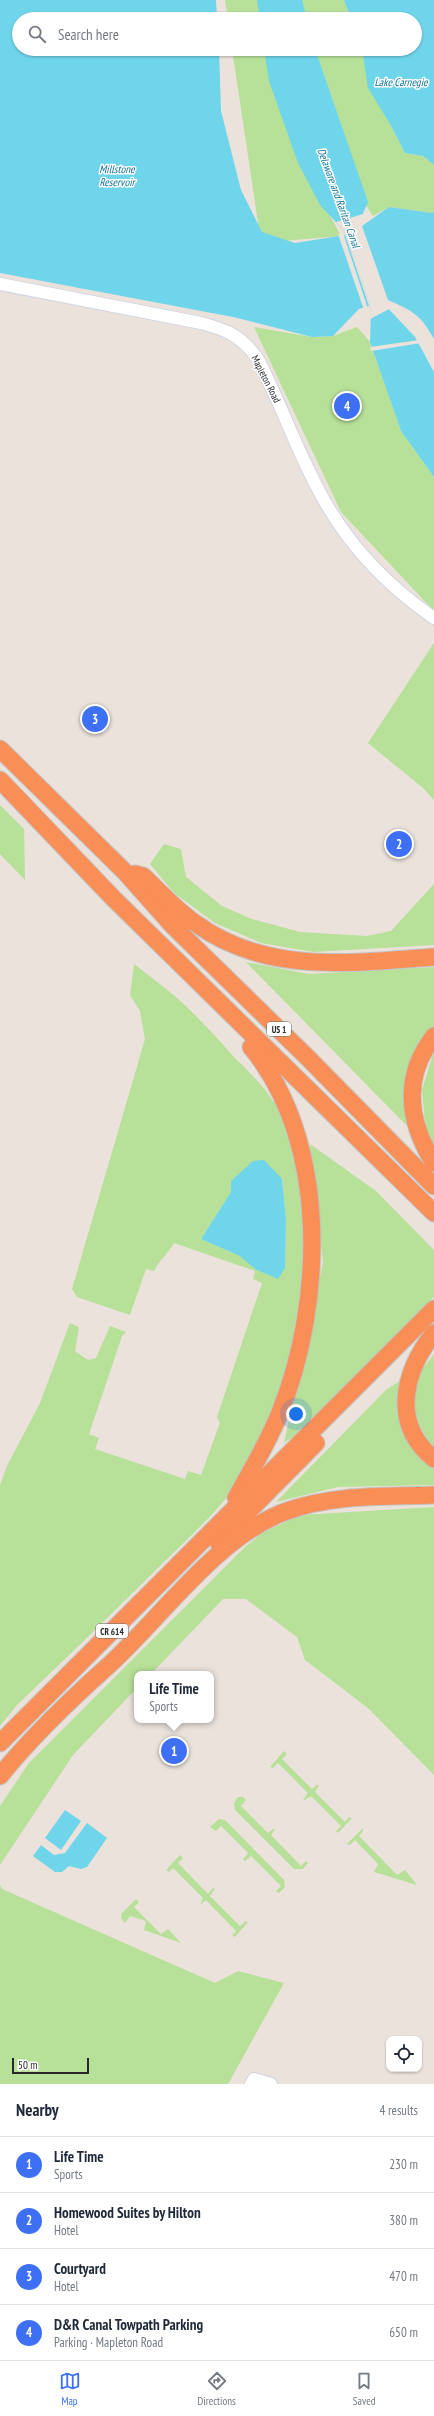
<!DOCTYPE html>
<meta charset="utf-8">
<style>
body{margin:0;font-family:"PT Sans Narrow",sans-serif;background:#f6f6f7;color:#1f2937}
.controls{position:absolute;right:12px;bottom:12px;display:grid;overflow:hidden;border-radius:8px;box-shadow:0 1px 3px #0004}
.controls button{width:36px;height:36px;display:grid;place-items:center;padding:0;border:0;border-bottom:1px solid #e0e1e3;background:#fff;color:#1f2937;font:20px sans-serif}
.scale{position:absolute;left:12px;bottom:10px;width:77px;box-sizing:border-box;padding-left:4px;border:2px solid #292929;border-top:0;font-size:11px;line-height:14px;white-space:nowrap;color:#292929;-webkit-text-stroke:3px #fff;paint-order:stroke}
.you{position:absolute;left:296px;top:1414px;width:14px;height:14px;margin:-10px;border:3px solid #fff;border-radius:50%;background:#1a73e8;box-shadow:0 0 0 6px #1a73e833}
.badge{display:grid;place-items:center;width:26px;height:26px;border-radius:50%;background:#3e70f5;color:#fff;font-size:13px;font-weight:700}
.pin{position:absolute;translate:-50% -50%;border:2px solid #fff;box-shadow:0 1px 4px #0006}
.popup{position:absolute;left:134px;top:1671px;width:80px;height:52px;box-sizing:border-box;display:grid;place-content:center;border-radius:8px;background:#fff;filter:drop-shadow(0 1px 3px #0005);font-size:13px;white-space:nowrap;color:#747a83}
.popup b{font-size:15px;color:#1f2937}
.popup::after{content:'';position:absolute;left:50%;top:100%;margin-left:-8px;border:8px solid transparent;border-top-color:#fff}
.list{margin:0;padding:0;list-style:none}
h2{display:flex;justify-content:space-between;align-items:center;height:52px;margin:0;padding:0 16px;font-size:17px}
h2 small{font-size:13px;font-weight:400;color:#747a83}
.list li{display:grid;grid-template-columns:26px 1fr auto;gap:12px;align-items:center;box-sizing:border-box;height:56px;padding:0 16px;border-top:1px solid #e0e1e3}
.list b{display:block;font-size:15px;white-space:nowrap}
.list p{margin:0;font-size:13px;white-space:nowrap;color:#747a83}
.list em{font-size:13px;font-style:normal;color:#747a83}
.icon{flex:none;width:22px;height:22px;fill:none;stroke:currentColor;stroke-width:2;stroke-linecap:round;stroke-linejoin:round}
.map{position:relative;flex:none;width:434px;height:2084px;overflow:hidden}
.search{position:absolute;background:#fff;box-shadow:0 1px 3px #0004;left:12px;right:12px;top:12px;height:44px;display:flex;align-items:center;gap:10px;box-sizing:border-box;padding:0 14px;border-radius:22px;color:#747a83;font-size:15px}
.sheet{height:276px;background:#fff}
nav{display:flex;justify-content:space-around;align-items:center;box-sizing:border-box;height:56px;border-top:1px solid #e0e1e3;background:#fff;font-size:11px;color:#747a83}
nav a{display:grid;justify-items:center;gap:2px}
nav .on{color:#3e70f5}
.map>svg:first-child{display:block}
.green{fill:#b7e098;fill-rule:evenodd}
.water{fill:#6fd5eb}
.pier{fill:#ebe2db}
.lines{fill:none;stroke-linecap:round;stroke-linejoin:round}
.minor-casing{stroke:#d0d5e1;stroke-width:14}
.highway-casing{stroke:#c3c3c3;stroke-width:19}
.minor{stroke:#fff;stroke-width:12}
.highway{stroke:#fa8e57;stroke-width:17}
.labels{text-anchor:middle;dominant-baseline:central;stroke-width:3;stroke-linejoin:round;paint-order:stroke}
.shield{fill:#fff;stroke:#696969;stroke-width:1}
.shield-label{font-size:9px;font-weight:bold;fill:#292929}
.street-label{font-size:10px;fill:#292929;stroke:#fff}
.water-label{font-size:11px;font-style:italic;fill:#117395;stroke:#fff}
</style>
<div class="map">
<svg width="434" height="2084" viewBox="0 0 434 2084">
<rect width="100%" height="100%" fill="#ebe2db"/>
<!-- green -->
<g class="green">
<polygon points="225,0 344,0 351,19 228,19"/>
<polygon points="232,49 362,49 390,124 405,153 423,156 434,165 434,212 432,213 389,207 373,216 363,201 328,212 341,236 272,242 259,229"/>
<polygon points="254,327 312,337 333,336 357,327 370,342 401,431 434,477 434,611 341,512"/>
<polygon points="434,643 434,800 423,788 368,743"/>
<polygon points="0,805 24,829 25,880 0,854"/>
<polygon points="164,844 181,849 186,877 222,906 252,919 300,932 367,936 391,931 434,884 434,945 313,952 261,943 215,923 174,893 150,864"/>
<polygon points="246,962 309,974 434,967 434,1027 420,1040 405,1078 414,1133"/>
<path d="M134 964C153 979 173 993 190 1010 205 1025 220 1041 234 1057 248 1071 263 1085 273 1101 330 1189 298 1375 251 1462 230 1501 195 1531 164 1562 116 1610 67 1657 17 1705L0 1726V1485L7 1466 40 1403 70 1323 79 1327 75 1351 88 1360 96 1358 110 1326 126 1332 122 1336 89 1434 99 1438 95 1449 185 1479 188 1471 201 1475 220 1423 217 1417 262 1283 253 1279 255 1271 174 1243C168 1254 160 1259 154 1271L146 1269 130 1315 77 1297 72 1289 145 1039 140 1011 130 995ZM282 1179 286 1219 285 1268 255 1269 241 1256 201 1239 231 1192Z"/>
<polygon points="434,1051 434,1147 426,1134 422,1090"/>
<polygon points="310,1144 376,1191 434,1250 434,1297 318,1420 284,1443 323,1263"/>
<path d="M434 1354V1449C419 1430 407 1401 418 1377 421 1369 429 1361 434 1354Z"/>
<polygon points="401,1380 414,1450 434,1469 434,1485 338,1487 276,1502 386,1390"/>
<polygon points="434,1507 434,1775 368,1708 305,1660 297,1637 246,1599 223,1599 151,1674 137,1674 137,1688 73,1755 0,1865 0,1806 29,1763 245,1547 262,1533 300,1515"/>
<polygon points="284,1751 287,1754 282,1759 312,1789 317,1785 319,1785 315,1792 345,1822 349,1817 352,1818 338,1833 336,1831 341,1826 311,1796 305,1800 303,1800 308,1793 278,1763 273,1768 270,1767"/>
<polygon points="238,1797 243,1797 246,1800 241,1806 268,1833 273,1829 275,1829 271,1835 301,1866 306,1861 308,1863 303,1869 294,1869 235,1810 234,1803"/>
<polygon points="219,1819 225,1820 284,1880 285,1887 279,1893 276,1891 281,1886 251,1856 245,1861 243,1860 248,1853 221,1826 216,1831 210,1827"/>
<polygon points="363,1828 363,1831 359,1836 397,1875 405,1870 417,1885 374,1872 378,1864 355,1840 350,1845 347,1844"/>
<polygon points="180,1855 183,1858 178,1863 208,1894 213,1888 215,1889 210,1896 240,1926 246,1921 248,1922 235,1937 232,1935 236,1931 206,1900 200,1905 203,1898 173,1868 169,1872 166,1870"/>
<polygon points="0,1885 2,1889 215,1983 238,1971 284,1983 228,2084 0,2084"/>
<polygon points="136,1899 139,1902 134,1907 161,1934 168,1929 181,1943 144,1930 146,1921 130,1916 125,1923 121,1918 122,1913"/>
</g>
<!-- water -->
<g class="water">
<polygon points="0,0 216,0 217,19 19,19 19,49 219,49 221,111 241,190 262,232 295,243 345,235 369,306 359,309 333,336 312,337 233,317 0,273"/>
<polygon points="257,0 302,0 307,19 260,19"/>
<polygon points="344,0 434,0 434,165 423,156 405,153 390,124 368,88 362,49 415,49 415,19 351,19"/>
<polygon points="264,49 315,49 368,202 357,227 384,304 415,337 434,372 434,477 401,431 370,342 371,308 344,231 320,205 298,163 269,81"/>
<path d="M389 207 432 213 434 212V339C421 315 413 311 388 300L362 226Z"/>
<polygon points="264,1160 282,1179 286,1219 285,1268 278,1279 255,1269 240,1256 201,1239 231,1192 231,1181 253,1161"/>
<polygon points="65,1810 81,1821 61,1850 45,1838"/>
<polygon points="87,1823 107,1838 87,1867 81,1869 69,1866 62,1872 55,1872 33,1856 41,1845 54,1855 65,1853"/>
</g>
<!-- pier -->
<g class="pier">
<polygon points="363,214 365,215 359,227 385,303 391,308 370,319 371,308 344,231 336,222"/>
<polygon points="343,233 368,309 364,310 338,234"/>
<polygon points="419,340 421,343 371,351 370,347"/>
</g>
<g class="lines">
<defs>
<g id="minor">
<path d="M0 284 201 323C228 330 241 336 258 359 283 408 300 460 328 507 354 551 392 589 434 618"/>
<polyline points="251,2084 254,2079 271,2084"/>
</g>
<g id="highway">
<polyline points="0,749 125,872 173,926 308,1058 434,1186"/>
<polyline points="0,780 113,898 434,1213"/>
<path d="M135 874 143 876C160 892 176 910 195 923 266 975 352 963 434 957"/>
<path d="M434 1036C402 1077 408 1122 434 1163"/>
<path d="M434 1333C404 1371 390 1423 434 1459"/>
<path d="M236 1498C251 1471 267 1444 279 1415 324 1304 330 1143 251 1047"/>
<polyline points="218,1542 316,1443"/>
<polyline points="0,1743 434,1309"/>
<path d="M0 1776C32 1736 70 1700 108 1666 162 1617 217 1536 287 1511 334 1494 385 1497 434 1495"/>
</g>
</defs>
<!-- minor casing -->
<use href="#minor" class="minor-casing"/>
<!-- highway casing -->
<use href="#highway" class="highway-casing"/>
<!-- minor -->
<use href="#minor" class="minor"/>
<!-- highway -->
<use href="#highway" class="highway"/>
</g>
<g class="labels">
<!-- shield labels -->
<g class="shield">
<rect x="267" y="1022" width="24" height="14" rx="3"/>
<rect x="96" y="1624" width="32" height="14" rx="3"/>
</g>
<g class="shield-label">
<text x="279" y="1029">US 1</text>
<text x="112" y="1631">CR 614</text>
</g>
<!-- street labels -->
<g class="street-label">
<text transform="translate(266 379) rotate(63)">Mapleton Road</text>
</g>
<!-- water labels -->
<g class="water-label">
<text x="401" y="82">Lake Carnegie</text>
<text x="117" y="169">Millstone<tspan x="117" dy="13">Reservoir</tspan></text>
<text transform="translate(339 198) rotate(70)">Delaware and Raritan Canal</text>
</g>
</g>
</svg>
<div class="controls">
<button><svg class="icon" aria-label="locate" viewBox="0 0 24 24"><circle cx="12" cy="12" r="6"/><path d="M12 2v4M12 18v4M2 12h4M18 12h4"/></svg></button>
</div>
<div class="scale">50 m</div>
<div class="you"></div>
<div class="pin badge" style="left:174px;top:1751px">1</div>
<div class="popup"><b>Life Time</b>Sports</div>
<div class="pin badge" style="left:399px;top:844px">2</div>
<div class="pin badge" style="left:95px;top:719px">3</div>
<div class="pin badge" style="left:347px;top:406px">4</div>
<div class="search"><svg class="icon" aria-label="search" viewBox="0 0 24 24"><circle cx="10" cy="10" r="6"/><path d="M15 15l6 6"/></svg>Search here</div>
</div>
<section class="sheet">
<h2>Nearby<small>4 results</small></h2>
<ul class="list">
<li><span class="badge">1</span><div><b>Life Time</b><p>Sports</p></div><em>230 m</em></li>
<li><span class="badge">2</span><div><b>Homewood Suites by Hilton</b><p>Hotel</p></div><em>380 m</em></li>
<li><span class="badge">3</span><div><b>Courtyard</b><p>Hotel</p></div><em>470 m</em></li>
<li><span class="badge">4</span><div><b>D&amp;R Canal Towpath Parking</b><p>Parking · Mapleton Road</p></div><em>650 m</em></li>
</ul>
</section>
<nav>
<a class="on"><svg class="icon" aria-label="map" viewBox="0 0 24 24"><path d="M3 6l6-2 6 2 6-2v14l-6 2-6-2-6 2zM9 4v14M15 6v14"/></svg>Map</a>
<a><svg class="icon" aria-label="directions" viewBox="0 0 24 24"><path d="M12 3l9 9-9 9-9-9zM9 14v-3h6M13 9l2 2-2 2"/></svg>Directions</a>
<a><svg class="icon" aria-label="saved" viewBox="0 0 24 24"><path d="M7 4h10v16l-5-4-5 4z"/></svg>Saved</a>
</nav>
